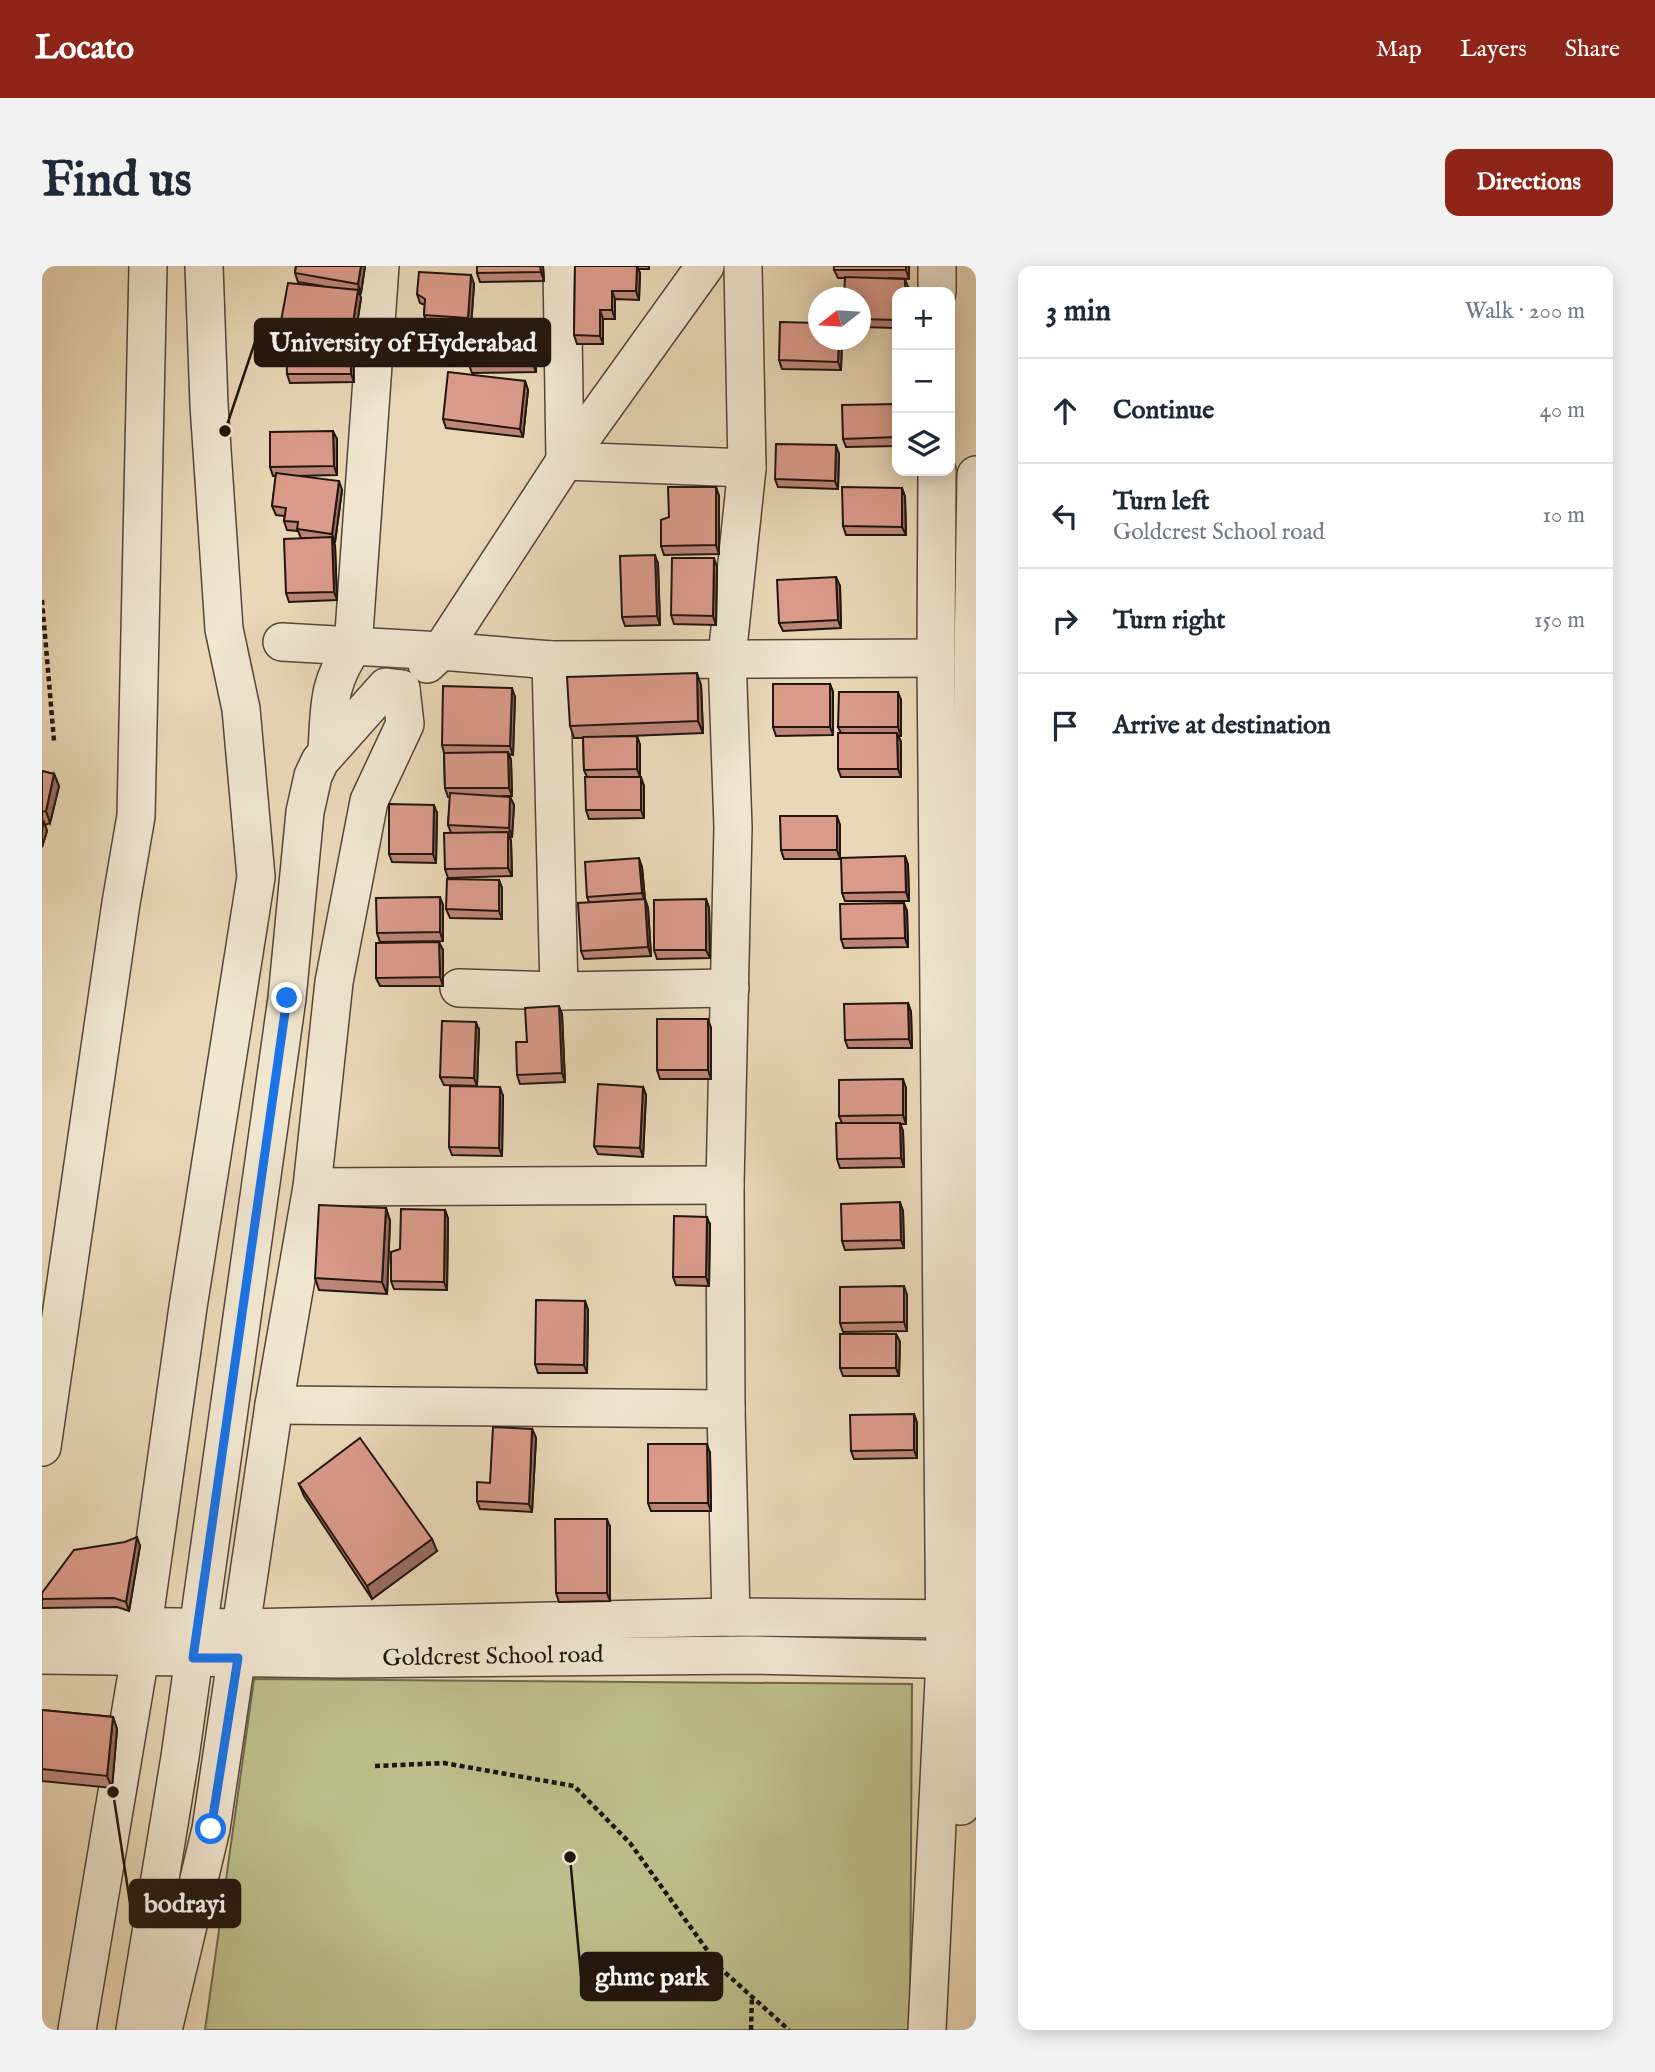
<!DOCTYPE html>
<meta charset="utf-8">
<style>
body{margin:0;font-family:"IM FELL English",serif;background:#f2f2f3;color:#1f2937}
.controls{position:absolute;right:21px;top:21px;display:grid;overflow:hidden;border-radius:14px;box-shadow:0 4px 18px #0003}
.controls button{width:63px;height:63px;display:grid;place-items:center;padding:0;border:0;border-bottom:2px solid #e0e1e3;background:#fff;color:#1f2937;font:35px sans-serif}
.compass{position:absolute;left:766px;top:21px;width:63px;height:63px;border-radius:50%;background:#fff;box-shadow:0 4px 18px #0003;rotate:253deg}
.stop{position:absolute;width:21px;height:21px;margin:-16px;border:5px solid #1a73e8;border-radius:50%;background:#fff}
.stop.end{background:#1a73e8;border-color:#fff;box-shadow:0 2px 7px #0008}
.list{margin:0;padding:0;list-style:none}
h2{display:flex;justify-content:space-between;align-items:center;height:91px;margin:0;padding:0 28px;font-size:30px}
h2 small{font-size:23px;font-weight:400;color:#747a83}
.list li{display:grid;grid-template-columns:46px 1fr auto;gap:21px;align-items:center;box-sizing:border-box;height:105px;padding:0 28px;border-top:2px solid #e0e1e3}
.list b{display:block;font-size:26px;white-space:nowrap}
.list p{margin:0;font-size:23px;white-space:nowrap;color:#747a83}
.list em{font-size:23px;font-style:normal;color:#747a83}
.icon{flex:none;width:38px;height:38px;fill:none;stroke:currentColor;stroke-width:2;stroke-linecap:round;stroke-linejoin:round}
.map{position:relative;flex:none;width:934px;height:1764px;overflow:hidden;border-radius:14px}
header{display:flex;align-items:center;gap:42px;box-sizing:border-box;height:98px;padding:0 35px;background:#8f2418;color:#fff}
header strong{font-size:33px}
nav{display:flex;gap:38px;margin-inline-start:auto;font-size:24px}
.intro{display:flex;align-items:center;justify-content:space-between;box-sizing:border-box;height:168px;padding:0 42px}
h1{margin:0;font-size:49px}
.button{padding:18px 32px;border-radius:14px;background:#8f2418;color:#fff;font-size:24px;font-weight:700}
main{display:flex;gap:42px;padding:0 42px}
aside{flex:1;background:#fff;border-radius:14px;box-shadow:0 4px 18px #0003}
.map>svg:first-child{display:block}
.green{fill:#bcbd8a;stroke:#6f694c;stroke-width:2}
.lines{fill:none;stroke-linecap:round;stroke-linejoin:round}
.minor-casing{stroke:#544638;stroke-width:40}
.path{stroke:#22150e;stroke-width:4.5;stroke-dasharray:5 3.5;stroke-linecap:butt}
.minor{stroke:#f1e6d0;stroke-width:37}
.wall{fill:#bc8578;stroke:#22150e;stroke-width:2}
.shaded-wall{fill:#996c61;stroke:#22150e;stroke-width:2}
.building{fill:#db9b8b;stroke:#22150e;stroke-width:2}
.route{stroke:#1a73e8;stroke-width:9}
.labels{text-anchor:middle;dominant-baseline:central;stroke-width:5;stroke-linejoin:round;paint-order:stroke}
.street-label{font-size:24px;fill:#22150e;stroke:#f1e6d0}
.leader{fill:none;stroke:#22150e;stroke-width:2.5}
.callout-dot{fill:#22150e;stroke:#f1e6d0;stroke-width:2.5}
.callout{fill:#22150e;stroke:#22150e;stroke-width:2.5}
.callout-label{font-size:26px;text-anchor:middle;font-weight:bold;fill:#fff}
</style>
<header>
<strong>Locato</strong>
<nav><a>Map</a><a>Layers</a><a>Share</a></nav>
</header>
<div class="intro"><h1>Find us</h1><a class="button">Directions</a></div>
<main>
<div class="map">
<svg width="934" height="1764" viewBox="0 0 934 1764">
<rect width="100%" height="100%" fill="#e9d8b7"/>
<filter id="stains"><feTurbulence type="fractalNoise" baseFrequency=".00286" numOctaves="4"/><feColorMatrix values="0 0 0 0 .2 0 0 0 0 .09 0 0 0 0 .02 0 0 0 .5 -.17"/></filter>
<radialGradient id="worn" r=".72"><stop offset=".6" stop-color="#630" stop-opacity="0"/><stop offset="1" stop-color="#630" stop-opacity=".3"/></radialGradient>
<!-- green -->
<polygon class="green" points="212,1413 870,1418 868,1764 163,1764"/>
<g class="lines">
<defs>
<g id="minor">
<polyline points="520,0 523,195 705,202"/>
<polyline points="895,26 895,0"/>
<polyline points="240,376 399,385 509,394 894,392"/>
<polyline points="509,394 517,725"/>
<polyline points="385,398 399,385 523,195 663,0"/>
<path d="M285 484C288 440 285 419 311 381L338 0"/>
<polyline points="417,722 517,725 688,722"/>
<polyline points="270,921 683,919"/>
<polyline points="232,1139 684,1143"/>
<polyline points="0,1181 79,637 94,550 106,0"/>
<polyline points="689,1351 684,1143 683,919 691,561 685,391 705,202 701,0"/>
<polyline points="0,1359 201,1362 689,1351 926,1353"/>
<polyline points="101,1360 146,1041 214,611 199,443 182,363 167,139 162,0"/>
<polyline points="0,1389 297,1393 711,1389 926,1394"/>
<polyline points="919,1540 933,1394 930,1353 932,1165 930,970 932,775 931,392 934,209"/>
<polyline points="35,1764 98,1390"/>
<polyline points="93,1764 138,1491 245,732 263,546 271,510 278,495 344,421 359,423"/>
<polyline points="121,1764 169,1563 232,1139 270,921 292,716 327,535 363,458 359,423"/>
<polyline points="885,1764 903,1393 894,392 895,205"/>
</g>
</defs>
<!-- minor casing -->
<use href="#minor" class="minor-casing"/>
<!-- path -->
<g class="path">
<polyline points="0,334 12,475"/>
<polyline points="333,1500 402,1497 532,1520 588,1577 678,1702 747,1764"/>
<polyline points="709,1764 710,1730"/>
</g>
<!-- minor -->
<use href="#minor" class="minor"/>
</g>
<!-- wall -->
<g class="wall">
<polygon points="254,0 323,0 319,27 317,26 319,32 313,71 242,63 239,55 280,20 256,16 253,7"/>
<polygon points="501,0 502,15 438,16 435,7"/>
<polygon points="533,0 607,0 607,3 596,3 598,7 597,34 573,33 573,53 561,53 561,78 535,78 532,69"/>
<polygon points="867,0 867,13 846,12 866,21 855,26 855,62 818,61 818,32 803,12 796,12 792,4"/>
<polygon points="432,18 429,61 385,57 382,49 383,39 378,37 375,28"/>
<polygon points="493,71 494,106 430,107 427,99"/>
<polygon points="308,72 311,80 312,116 248,117 245,108"/>
<polygon points="800,74 799,104 740,103 737,94"/>
<polygon points="483,115 486,124 481,171 404,162 401,153"/>
<polygon points="855,138 855,180 804,181 801,173"/>
<polygon points="295,173 295,209 253,210 300,224 293,276 292,276 293,280 295,334 247,336 244,327 262,272 259,272 256,265 245,264 242,255 243,250 234,249 230,240 234,210 231,210 228,201"/>
<polygon points="797,188 796,223 736,221 733,213"/>
<polygon points="674,221 677,230 677,288 622,289 619,280 627,251"/>
<polygon points="860,222 863,231 864,269 804,269 801,260"/>
<polygon points="616,298 618,359 583,360 580,351"/>
<polygon points="675,301 674,359 632,358 629,349"/>
<polygon points="798,320 799,362 741,365 737,357"/>
<polygon points="788,418 791,426 791,469 734,470 731,461"/>
<polygon points="659,419 661,467 562,471 595,470 598,479 598,511 602,520 602,552 547,553 544,544 545,511 542,504 541,472 532,472 528,460"/>
<polygon points="473,431 471,489 467,488 469,494 470,530 459,530 468,531 472,539 470,571 468,571 469,575 470,610 406,612 403,603 409,567 406,559 408,531 406,531 403,522 402,487 400,479"/>
<polygon points="859,434 859,470 856,470 859,476 859,511 799,511 796,503 799,467 796,461"/>
<polygon points="0,505 12,508 17,520 8,557 3,559 5,565 0,581"/>
<polygon points="395,547 394,597 350,596 347,588"/>
<polygon points="798,559 798,593 742,593 739,584"/>
<polygon points="863,590 866,599 867,635 803,635 800,627"/>
<polygon points="600,601 603,633 606,642 609,690 542,693 539,685 547,636 545,631"/>
<polygon points="457,614 460,622 460,653 408,652 404,643"/>
<polygon points="664,633 667,642 668,692 615,693 612,684"/>
<polygon points="401,639 401,675 338,676 335,667"/>
<polygon points="865,645 866,681 802,682 799,673"/>
<polygon points="401,684 401,720 338,720 334,712"/>
<polygon points="866,737 869,746 870,782 806,782 803,774"/>
<polygon points="520,748 523,816 478,818 475,809 485,776"/>
<polygon points="669,762 669,813 618,813 615,804"/>
<polygon points="437,764 435,820 402,819 398,811"/>
<polygon points="601,821 604,829 601,891 556,888 552,880"/>
<polygon points="864,822 864,858 858,858 861,865 862,901 798,902 795,893 800,857 797,850"/>
<polygon points="461,830 460,890 410,889 407,881"/>
<polygon points="344,942 348,955 345,1028 277,1024 273,1012"/>
<polygon points="403,944 406,953 405,1024 352,1023 349,1015 358,983"/>
<polygon points="861,945 862,982 803,984 800,975"/>
<polygon points="668,959 667,1020 634,1019 631,1011"/>
<polygon points="865,1029 865,1065 801,1066 798,1057"/>
<polygon points="543,1035 546,1044 545,1107 496,1107 493,1098"/>
<polygon points="854,1068 858,1076 857,1110 801,1110 798,1102"/>
<polygon points="872,1148 875,1157 875,1192 812,1193 809,1185"/>
<polygon points="490,1163 494,1172 490,1246 438,1243 435,1235"/>
<polygon points="668,1187 669,1245 609,1245 606,1237"/>
<polygon points="257,1218 395,1285 330,1333 262,1230"/>
<polygon points="568,1261 568,1335 517,1336 514,1327"/>
<polygon points="98,1280 87,1345 75,1341 0,1342 0,1327"/>
<polygon points="0,1444 71,1451 75,1463 70,1522 0,1515"/>
</g>
<!-- shaded-wall -->
<g class="shaded-wall">
<polygon points="319,0 323,0 319,27 316,18"/>
<polygon points="498,0 501,0 502,15 499,6"/>
<polygon points="595,0 598,7 597,34 594,25"/>
<polygon points="864,0 867,0 867,13 864,4"/>
<polygon points="429,9 432,18 429,61 426,52"/>
<polygon points="863,13 866,21 866,26 863,26"/>
<polygon points="316,24 319,32 313,71 310,63"/>
<polygon points="570,25 573,33 573,53 570,44"/>
<polygon points="558,44 561,53 561,78 558,70"/>
<polygon points="490,62 493,71 494,106 491,98"/>
<polygon points="308,72 311,80 312,116 309,108"/>
<polygon points="797,74 800,74 799,104 796,96"/>
<polygon points="483,115 486,124 481,171 478,163"/>
<polygon points="291,165 295,173 295,209 292,200"/>
<polygon points="794,179 797,188 796,223 793,215"/>
<polygon points="297,215 300,224 293,276 290,268"/>
<polygon points="674,221 677,230 677,288 674,279"/>
<polygon points="860,222 863,231 864,269 860,261"/>
<polygon points="290,271 293,280 295,334 292,326"/>
<polygon points="613,289 616,298 618,359 615,350"/>
<polygon points="672,292 675,301 674,359 671,350"/>
<polygon points="794,311 798,320 799,362 796,354"/>
<polygon points="655,407 659,419 661,467 656,455"/>
<polygon points="788,418 791,426 791,469 788,461"/>
<polygon points="470,422 473,431 471,489 468,480"/>
<polygon points="856,426 859,434 859,470 856,461"/>
<polygon points="855,467 859,476 859,511 856,503"/>
<polygon points="595,470 598,479 598,511 595,503"/>
<polygon points="466,486 469,494 470,530 467,522"/>
<polygon points="12,508 17,520 8,557 4,545"/>
<polygon points="599,511 602,520 602,552 599,544"/>
<polygon points="468,531 472,539 470,571 467,562"/>
<polygon points="392,539 395,547 394,597 391,588"/>
<polygon points="795,550 798,559 798,593 795,584"/>
<polygon points="2,556 5,565 0,581 0,563"/>
<polygon points="466,566 469,575 470,610 466,602"/>
<polygon points="863,590 866,599 867,635 864,626"/>
<polygon points="597,592 600,601 603,635 603,633 606,642 609,690 606,681 603,636 600,627"/>
<polygon points="457,614 460,622 460,653 457,645"/>
<polygon points="398,631 401,639 401,675 398,666"/>
<polygon points="664,633 667,642 668,692 664,684"/>
<polygon points="862,637 865,645 866,681 863,672"/>
<polygon points="397,676 401,684 401,720 398,711"/>
<polygon points="866,737 869,746 870,782 867,773"/>
<polygon points="517,740 520,748 523,816 520,807"/>
<polygon points="666,753 669,762 669,813 666,804"/>
<polygon points="434,756 437,764 435,820 432,812"/>
<polygon points="861,813 864,822 864,858 861,849"/>
<polygon points="458,821 461,830 460,890 457,882"/>
<polygon points="601,821 604,829 601,891 598,882"/>
<polygon points="858,857 861,865 862,901 859,892"/>
<polygon points="858,936 861,945 862,982 859,974"/>
<polygon points="344,942 348,955 345,1028 340,1016"/>
<polygon points="403,944 406,953 405,1024 402,1016"/>
<polygon points="665,951 668,959 667,1020 664,1011"/>
<polygon points="862,1020 865,1029 865,1065 862,1056"/>
<polygon points="543,1035 546,1044 545,1107 542,1099"/>
<polygon points="854,1068 858,1076 857,1110 854,1102"/>
<polygon points="872,1148 875,1157 875,1192 872,1184"/>
<polygon points="490,1163 494,1172 490,1246 487,1238"/>
<polygon points="665,1178 668,1187 669,1245 666,1237"/>
<polygon points="565,1253 568,1261 568,1335 565,1327"/>
<polygon points="95,1271 98,1280 87,1345 84,1336"/>
<polygon points="390,1273 395,1285 330,1333 325,1320"/>
<polygon points="71,1451 75,1463 70,1522 65,1510"/>
</g>
<!-- building -->
<g class="building">
<polygon points="254,0 319,0 316,18 253,7"/>
<polygon points="435,0 498,0 499,6 435,7"/>
<polygon points="533,0 595,0 594,25 570,25 570,44 558,44 558,70 532,69"/>
<rect x="792" y="0" width="72" height="4"/>
<polygon points="377,6 429,9 426,52 382,49 383,33 375,28"/>
<polygon points="803,11 863,13 863,26 855,26 855,54 818,53 818,32 802,32"/>
<polygon points="246,17 316,24 310,63 239,55"/>
<polygon points="738,56 776,57 776,74 797,74 796,96 737,94"/>
<polygon points="308,72 309,108 245,108 244,73"/>
<polygon points="406,106 483,115 478,163 401,153"/>
<polygon points="855,138 855,171 801,173 800,139"/>
<polygon points="291,165 292,200 228,201 228,166"/>
<polygon points="734,178 794,179 793,215 733,213"/>
<polygon points="234,207 297,215 290,268 255,263 256,256 242,255 244,242 230,240"/>
<polygon points="626,221 674,221 674,279 619,280 619,254 627,251"/>
<polygon points="800,221 860,222 860,261 801,260"/>
<polygon points="290,271 292,326 244,327 242,273"/>
<polygon points="613,289 615,350 580,351 578,290"/>
<polygon points="630,292 672,292 671,350 629,349"/>
<polygon points="794,311 796,354 737,357 735,314"/>
<polygon points="655,407 656,455 528,460 525,411"/>
<rect x="731" y="418" width="57" height="43"/>
<polygon points="401,420 470,422 468,480 400,479"/>
<polygon points="797,426 856,426 856,461 796,461"/>
<polygon points="796,467 855,467 856,503 796,503"/>
<polygon points="595,470 595,503 542,504 541,471"/>
<polygon points="466,486 467,522 403,522 402,487"/>
<polygon points="0,505 12,508 4,545 0,546"/>
<polygon points="543,511 599,511 599,544 544,544"/>
<polygon points="408,527 468,531 467,562 406,559"/>
<polygon points="347,538 392,539 391,588 347,588"/>
<polygon points="738,550 795,550 795,584 739,584"/>
<polygon points="466,566 466,602 403,603 402,567"/>
<polygon points="863,590 864,626 800,627 799,592"/>
<polygon points="597,592 600,627 545,631 543,596"/>
<polygon points="405,613 457,614 457,645 404,643"/>
<polygon points="398,631 398,666 335,667 334,632"/>
<polygon points="603,633 606,681 539,685 536,637"/>
<polygon points="664,633 664,684 612,684 612,634"/>
<polygon points="862,637 863,672 799,673 798,638"/>
<polygon points="397,676 398,711 334,712 334,677"/>
<polygon points="866,737 867,773 803,774 802,738"/>
<polygon points="517,740 520,807 475,809 474,776 485,776 483,742"/>
<rect x="615" y="753" width="51" height="51"/>
<polygon points="400,755 434,756 432,812 398,811"/>
<polygon points="861,813 861,849 797,850 797,814"/>
<polygon points="556,818 601,821 598,882 552,880"/>
<polygon points="408,820 458,821 457,882 407,881"/>
<polygon points="794,857 858,857 859,892 795,893"/>
<polygon points="858,936 859,974 800,975 799,938"/>
<polygon points="277,939 344,942 340,1016 273,1012"/>
<polygon points="359,943 403,944 402,1016 349,1015 349,986 358,983"/>
<polygon points="632,950 665,951 664,1011 631,1011"/>
<polygon points="862,1020 862,1056 798,1057 798,1021"/>
<polygon points="494,1034 543,1035 542,1099 493,1098"/>
<rect x="798" y="1068" width="56" height="34"/>
<polygon points="872,1148 872,1184 809,1185 808,1149"/>
<polygon points="451,1161 490,1163 487,1238 435,1235 435,1216 448,1217"/>
<polygon points="318,1172 390,1273 325,1320 257,1218"/>
<polygon points="606,1178 665,1178 666,1237 606,1237"/>
<polygon points="513,1253 565,1253 565,1327 514,1327"/>
<polygon points="95,1271 84,1336 72,1332 0,1333 0,1327 32,1284 83,1276"/>
<polygon points="0,1444 71,1451 65,1510 0,1503"/>
</g>
<g class="lines">
<!-- route -->
<polyline class="route" points="169,1563 196,1392 151,1392 245,732"/>
</g>
<g class="labels">
<!-- street labels -->
<g class="street-label">
<text transform="translate(451 1391) rotate(-1)">Goldcrest School road</text>
</g>
</g>
<!-- callouts -->
<path class="leader" d="M183 165L213 76M71 1526L88 1637M528 1591L539 1710"/>
<g class="callout-dot">
<circle cx="183" cy="165" r="7"/>
<circle cx="71" cy="1526" r="7"/>
<circle cx="528" cy="1591" r="7"/>
</g>
<g class="callout">
<rect x="213" y="53" width="295" height="47" rx="7"/>
<rect x="88" y="1614" width="110" height="47" rx="7"/>
<rect x="539" y="1687" width="141" height="47" rx="7"/>
</g>
<g class="callout-label">
<text x="361" y="85">University of Hyderabad</text>
<text x="143" y="1646">bodrayi</text>
<text x="610" y="1719">ghmc park</text>
</g>
<rect width="100%" height="100%" filter="url(#stains)"/>
<rect width="100%" height="100%" fill="url(#worn)"/>
</svg>
<div class="controls">
<button>+</button>
<button>−</button>
<button><svg class="icon" aria-label="layers" viewBox="0 0 24 24"><path d="M12 4l9 5-9 5-9-5zM3 14l9 5 9-5"/></svg></button>
</div>
<svg class="compass" viewBox="-18 -18 36 36"><path d="M0-13l5 13h-10z" fill="#e53935"/><path d="M0 13l5-13h-10z" fill="#747a83"/></svg>
<div class="stop" style="left:169px;top:1563px"></div>
<div class="stop end" style="left:245px;top:732px"></div>
</div>
<aside>
<h2>3 min<small>Walk · 200 m</small></h2>
<ul class="list">
<li><svg class="icon" aria-label="ahead" viewBox="0 0 24 24"><path d="M12 20V5M6 11l6-6 6 6"/></svg><div><b>Continue</b></div><em>40 m</em></li>
<li><svg class="icon" aria-label="left" viewBox="0 0 24 24"><path d="M17 20v-9H6M10 6l-5 5 5 5"/></svg><div><b>Turn left</b><p>Goldcrest School road</p></div><em>10 m</em></li>
<li><svg class="icon" aria-label="right" viewBox="0 0 24 24"><path d="M7 20v-9h11M14 6l5 5-5 5"/></svg><div><b>Turn right</b></div><em>150 m</em></li>
<li><svg class="icon" aria-label="arrive" viewBox="0 0 24 24"><path d="M6 21V4h12l-3 4 3 4H6"/></svg><div><b>Arrive at destination</b></div></li>
</ul>
</aside>
</main>
